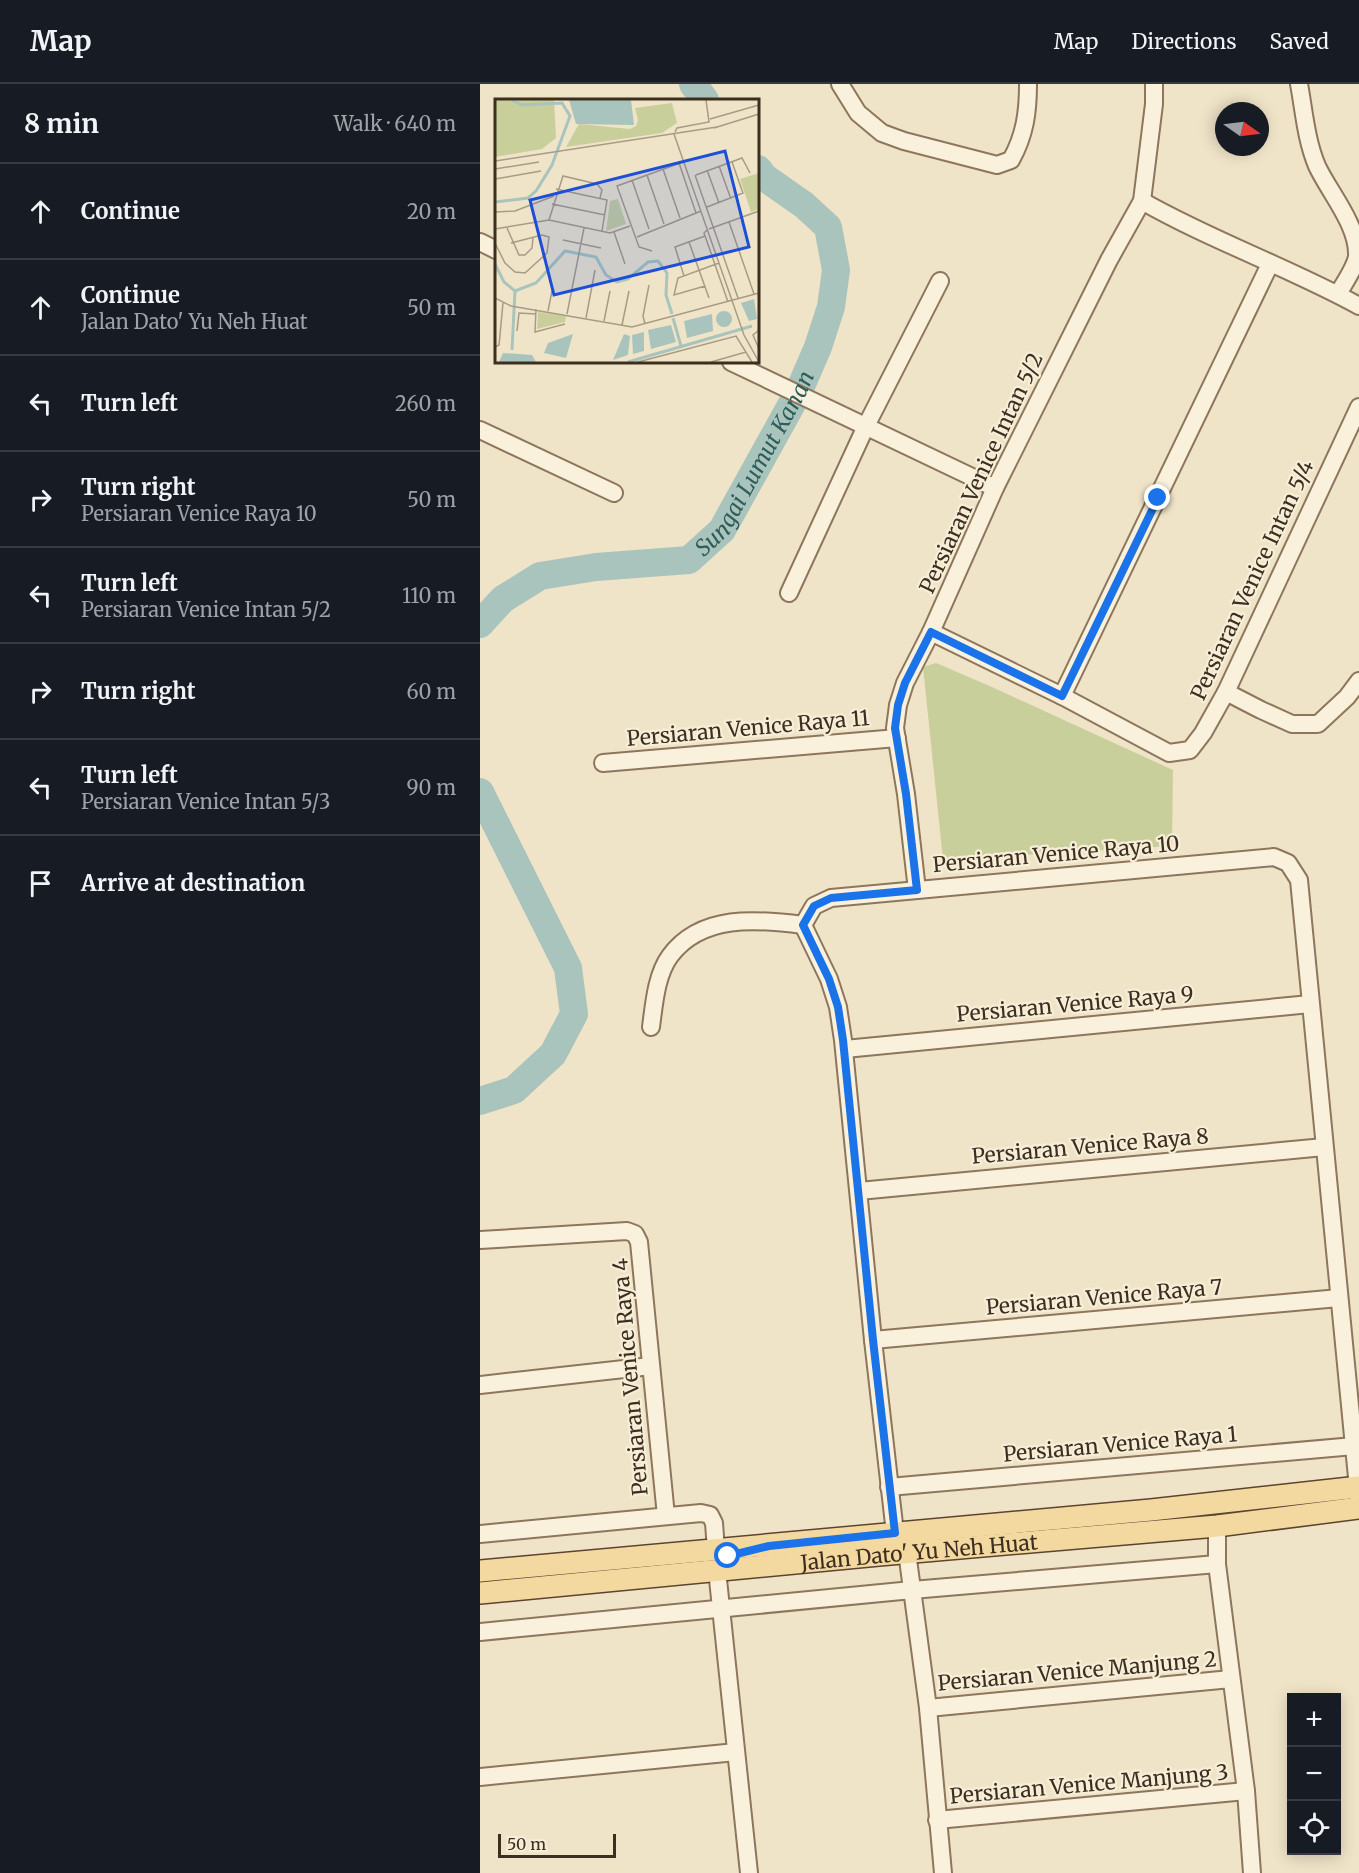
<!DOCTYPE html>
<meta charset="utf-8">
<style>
body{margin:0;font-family:Merriweather,serif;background:#20242c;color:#f1f3f6}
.controls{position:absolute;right:18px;bottom:18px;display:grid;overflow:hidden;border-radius:0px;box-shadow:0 3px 15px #0003}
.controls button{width:54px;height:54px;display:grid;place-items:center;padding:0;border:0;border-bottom:2px solid #363941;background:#171b24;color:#f1f3f6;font:30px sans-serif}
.compass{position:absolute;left:735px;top:18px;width:54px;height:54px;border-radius:50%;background:#171b24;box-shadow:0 3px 15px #0003;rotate:104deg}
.scale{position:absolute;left:18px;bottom:15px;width:118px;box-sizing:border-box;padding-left:6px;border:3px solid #3d2e20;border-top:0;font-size:16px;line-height:21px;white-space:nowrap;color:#3d2e20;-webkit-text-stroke:4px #f7eed8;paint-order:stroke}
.stop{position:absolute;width:18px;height:18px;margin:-14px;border:4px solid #1a73e8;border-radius:50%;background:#fff}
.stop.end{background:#1a73e8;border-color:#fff;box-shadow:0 2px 6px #0008}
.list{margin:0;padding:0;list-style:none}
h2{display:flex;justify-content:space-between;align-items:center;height:78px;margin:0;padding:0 24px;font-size:26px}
h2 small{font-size:20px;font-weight:400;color:#9ea1a6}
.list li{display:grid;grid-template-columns:39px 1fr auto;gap:18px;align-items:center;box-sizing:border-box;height:96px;padding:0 24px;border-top:2px solid #363941}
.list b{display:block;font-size:22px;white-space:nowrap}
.list p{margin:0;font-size:20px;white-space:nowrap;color:#9ea1a6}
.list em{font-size:20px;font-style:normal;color:#9ea1a6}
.icon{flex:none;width:33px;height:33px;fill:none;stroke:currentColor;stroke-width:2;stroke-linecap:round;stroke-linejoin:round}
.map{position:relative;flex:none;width:879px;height:1789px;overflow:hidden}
header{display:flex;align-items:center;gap:36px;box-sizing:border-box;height:84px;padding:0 30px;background:#171b24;border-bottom:2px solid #363941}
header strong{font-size:28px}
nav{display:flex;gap:33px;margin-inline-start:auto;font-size:21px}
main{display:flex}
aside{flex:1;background:#171b24}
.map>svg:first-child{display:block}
.green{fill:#c9cf9b}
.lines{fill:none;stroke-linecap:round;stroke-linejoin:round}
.river{stroke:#a9c4bc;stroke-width:28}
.minor-casing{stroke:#8d765c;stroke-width:20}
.major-casing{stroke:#5b4430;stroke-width:24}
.minor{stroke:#faf1dc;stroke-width:16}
.major{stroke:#f3d9a0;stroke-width:21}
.route{stroke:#1a73e8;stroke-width:8}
.labels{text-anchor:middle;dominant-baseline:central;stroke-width:4.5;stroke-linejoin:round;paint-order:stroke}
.street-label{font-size:21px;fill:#3d2e20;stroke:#f7eed8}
.water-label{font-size:22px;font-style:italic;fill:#2f5d5a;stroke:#f7eed8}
.inset-river{fill:none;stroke:#a9c4bc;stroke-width:3}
.inset-road{fill:none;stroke:#a89b85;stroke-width:1.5}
.view{fill:#1d4ed8;fill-opacity:0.15;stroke:#1d4ed8;stroke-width:3}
.inset-edge{fill:none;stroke:#3d2e20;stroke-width:3}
</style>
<header>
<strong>Map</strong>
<nav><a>Map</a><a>Directions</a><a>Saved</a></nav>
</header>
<main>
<aside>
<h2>8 min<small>Walk · 640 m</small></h2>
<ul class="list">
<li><svg class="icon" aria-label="ahead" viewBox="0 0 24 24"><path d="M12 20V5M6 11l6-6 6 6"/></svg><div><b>Continue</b></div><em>20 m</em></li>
<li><svg class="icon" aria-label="ahead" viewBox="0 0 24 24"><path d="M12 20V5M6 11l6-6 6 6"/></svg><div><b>Continue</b><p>Jalan Dato' Yu Neh Huat</p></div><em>50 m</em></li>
<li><svg class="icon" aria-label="left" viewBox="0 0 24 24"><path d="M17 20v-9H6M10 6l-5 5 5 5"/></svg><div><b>Turn left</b></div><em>260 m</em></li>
<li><svg class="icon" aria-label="right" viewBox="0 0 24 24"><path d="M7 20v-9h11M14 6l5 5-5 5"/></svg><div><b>Turn right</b><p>Persiaran Venice Raya 10</p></div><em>50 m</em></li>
<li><svg class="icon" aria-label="left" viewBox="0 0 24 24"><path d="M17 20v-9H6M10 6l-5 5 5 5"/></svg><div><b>Turn left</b><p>Persiaran Venice Intan 5/2</p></div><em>110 m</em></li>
<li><svg class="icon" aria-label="right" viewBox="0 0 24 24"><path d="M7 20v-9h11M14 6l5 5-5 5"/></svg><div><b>Turn right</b></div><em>60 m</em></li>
<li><svg class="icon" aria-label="left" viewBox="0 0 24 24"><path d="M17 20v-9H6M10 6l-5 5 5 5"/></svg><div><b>Turn left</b><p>Persiaran Venice Intan 5/3</p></div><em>90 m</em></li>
<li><svg class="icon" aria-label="arrive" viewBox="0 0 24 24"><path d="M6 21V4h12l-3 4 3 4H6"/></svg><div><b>Arrive at destination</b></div></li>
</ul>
</aside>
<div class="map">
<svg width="879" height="1789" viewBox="0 0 879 1789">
<rect width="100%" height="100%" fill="#f0e4c8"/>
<!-- green -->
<polygon class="green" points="456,579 512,603 693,686 692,762 463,776 443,583"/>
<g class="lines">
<!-- river -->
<g class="river">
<polyline points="213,0 225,16"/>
<path id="s1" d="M0 540 23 515 60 492 116 483 209 476 242 446 319 307 338 263 351 223 356 186 348 143 324 121 284 93 278 85"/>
<polyline points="0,708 88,884 94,930 73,970 34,1006 0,1017"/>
</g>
<defs>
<g id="minor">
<path d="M360 0 378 29 402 49 424 57 517 81 531 76C545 51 548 28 548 0"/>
<path d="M819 0C824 27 826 56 837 82 849 108 879 142 877 173 874 186 864 199 858 210"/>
<path d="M662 117C732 157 808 183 879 222"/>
<polyline points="0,158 16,166"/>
<polyline points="251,278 515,404"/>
<polyline points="0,346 134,409"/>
<polyline points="309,509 386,342 460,197"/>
<polyline points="451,548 582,612 689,669 710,666 723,649 746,608 879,323"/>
<polyline points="746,608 781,626 812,640 838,640 867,613 879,597"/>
<polyline points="582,612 790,180"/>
<polyline points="123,679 417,654"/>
<polyline points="437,806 426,710 415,644 418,621 425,599 451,548 515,404 629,176 662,117 674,20 674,0"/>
<polyline points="323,841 334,822 351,814 794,773 808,779 819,796 879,1414"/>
<polyline points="323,841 349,895 358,923 363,956 393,1256 415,1449"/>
<path d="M171 943C174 921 176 891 190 872 221 830 277 835 323 841"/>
<polyline points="365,965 830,920"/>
<polyline points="379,1107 844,1063"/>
<polyline points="0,1156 147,1147 155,1150 159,1158 186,1432"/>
<polyline points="393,1256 859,1214"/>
<polyline points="0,1301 171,1282"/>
<polyline points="409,1403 874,1362"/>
<polyline points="737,1442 737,1480 766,1707 772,1789"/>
<polyline points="0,1450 221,1429 230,1431 234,1439 236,1466"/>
<polyline points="427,1468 448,1624 463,1789"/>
<polyline points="237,1486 269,1789"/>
<polyline points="0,1548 432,1506 737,1480"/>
<polyline points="448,1624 751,1595"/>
<polyline points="0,1693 256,1668"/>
<polyline points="457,1736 766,1707"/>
</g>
<g id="major">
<polyline points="0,1487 671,1426 879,1403"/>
<path id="s2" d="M0 1509 399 1471 737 1442 879 1424"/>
</g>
</defs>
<!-- minor casing -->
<use href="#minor" class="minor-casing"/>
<!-- major casing -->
<use href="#major" class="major-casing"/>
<!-- minor -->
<use href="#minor" class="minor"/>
<!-- major -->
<use href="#major" class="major"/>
</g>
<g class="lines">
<!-- route -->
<polyline class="route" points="248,1472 289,1462 415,1449 393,1256 363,956 358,923 349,895 323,841 334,822 351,814 437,806 426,710 415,644 418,621 425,599 451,548 582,612 678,414"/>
</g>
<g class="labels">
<!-- street labels -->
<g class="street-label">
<text transform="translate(501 389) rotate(-65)">Persiaran Venice Intan 5/2</text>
<text transform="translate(772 496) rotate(-65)">Persiaran Venice Intan 5/4</text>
<text transform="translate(268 644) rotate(-5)">Persiaran Venice Raya 11</text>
<text transform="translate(576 770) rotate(-5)">Persiaran Venice Raya 10</text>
<text transform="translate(595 920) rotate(-5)">Persiaran Venice Raya 9</text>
<text transform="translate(610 1062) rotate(-5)">Persiaran Venice Raya 8</text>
<text transform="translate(624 1213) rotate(-5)">Persiaran Venice Raya 7</text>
<text transform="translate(150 1293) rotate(-95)">Persiaran Venice Raya 4</text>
<text transform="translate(640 1360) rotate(-5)">Persiaran Venice Raya 1</text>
<text stroke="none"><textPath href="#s2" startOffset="441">Jalan Dato' Yu Neh Huat</textPath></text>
<text transform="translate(597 1587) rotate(-5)">Persiaran Venice Manjung 2</text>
<text transform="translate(609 1700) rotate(-5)">Persiaran Venice Manjung 3</text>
</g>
<!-- water labels -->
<g class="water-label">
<text stroke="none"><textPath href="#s1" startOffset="346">Sungai Lumut Kanan</textPath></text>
</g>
</g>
<!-- overview -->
<g transform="translate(15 15)">
<rect width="264" height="264" fill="#f0e4c8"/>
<path d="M0 1H59L61 39 47 50 0 58ZM177 4 182 24 167 34 71 48 84 25 135 30 141 27 143 21 140 9ZM264 74V110L256 113 245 80ZM123 100 131 125 111 132 115 102ZM43 213 71 217 70 223 42 230Z" fill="#c9cf9b"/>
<path d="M74 1H136L139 26 81 25ZM259 200 262 220 254 222 246 204ZM221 220a8 8 0 1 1 16 0a8 8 0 1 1-16 0ZM217 215 218 232 192 239 189 222ZM176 226 181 243 156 250 153 231ZM149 233V252L138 255 137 236ZM78 235 71 259 49 254 53 244ZM129 235 135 237 133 256 118 261ZM8 254 37 256 41 263H4Z" fill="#a9c4bc"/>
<path class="inset-river" d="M0 103 33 99 41 92 57 66 75 17 67 4 27 6 17 1M0 165 9 183 20 192 41 184 70 152 101 158 111 176 122 183 133 180 153 163 163 162 172 174 171 196 177 215M178 219 186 247M17 251 20 192M133 263 257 227"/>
<path class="inset-road" d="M215 20 264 6M219 29 264 15M180 33 182 29 214 23 211 1M179 35 249 236 264 263M0 62 222 28M184 64 201 114M224 67 236 100M0 70 44 63M168 70 185 119M212 71 224 104M152 76 169 125M200 76 243 199M201 76 247 59 255 74M0 80 46 72M137 81 154 130M61 90 112 101 107 132M57 105 110 116M212 108 248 94 237 63M0 113 20 112 59 97M54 121 68 77 102 85 107 91 105 99M234 123 259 195M12 129 24 156H30L37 149 38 139M0 130 54 121 115 134 135 127M214 130 264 112M212 131 209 134 233 203M119 133 130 165M142 138 206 112M68 141 106 149M194 143 214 199M0 144 10 164 20 173 30 174 52 154 54 138 47 136 16 144M157 152 144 148 122 87 188 63M189 177 180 148 210 137M210 187 179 196 183 179 224 164M0 199 16 207 137 228 264 194M41 210 40 233 70 225M53 212 57 192M72 215 89 129M91 219 100 171M109 222 115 192M150 225 148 217 154 186M127 226 134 192M264 231 258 236 264 250M22 232 24 214 41 215M0 248 4 246 8 204M143 263 241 237 257 263M216 263 251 253"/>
<path class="view" d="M230 52 254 148 59 196 35 101Z"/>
<rect width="264" height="264" class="inset-edge"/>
</g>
</svg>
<div class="controls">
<button>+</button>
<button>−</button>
<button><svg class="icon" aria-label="locate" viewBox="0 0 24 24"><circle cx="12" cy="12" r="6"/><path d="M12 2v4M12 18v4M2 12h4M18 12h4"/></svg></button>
</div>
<svg class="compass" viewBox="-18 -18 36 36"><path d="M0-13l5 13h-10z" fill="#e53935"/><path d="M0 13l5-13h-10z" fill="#9ea1a6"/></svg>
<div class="scale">50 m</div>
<div class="stop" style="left:248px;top:1472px"></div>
<div class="stop end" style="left:678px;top:414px"></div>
</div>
</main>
